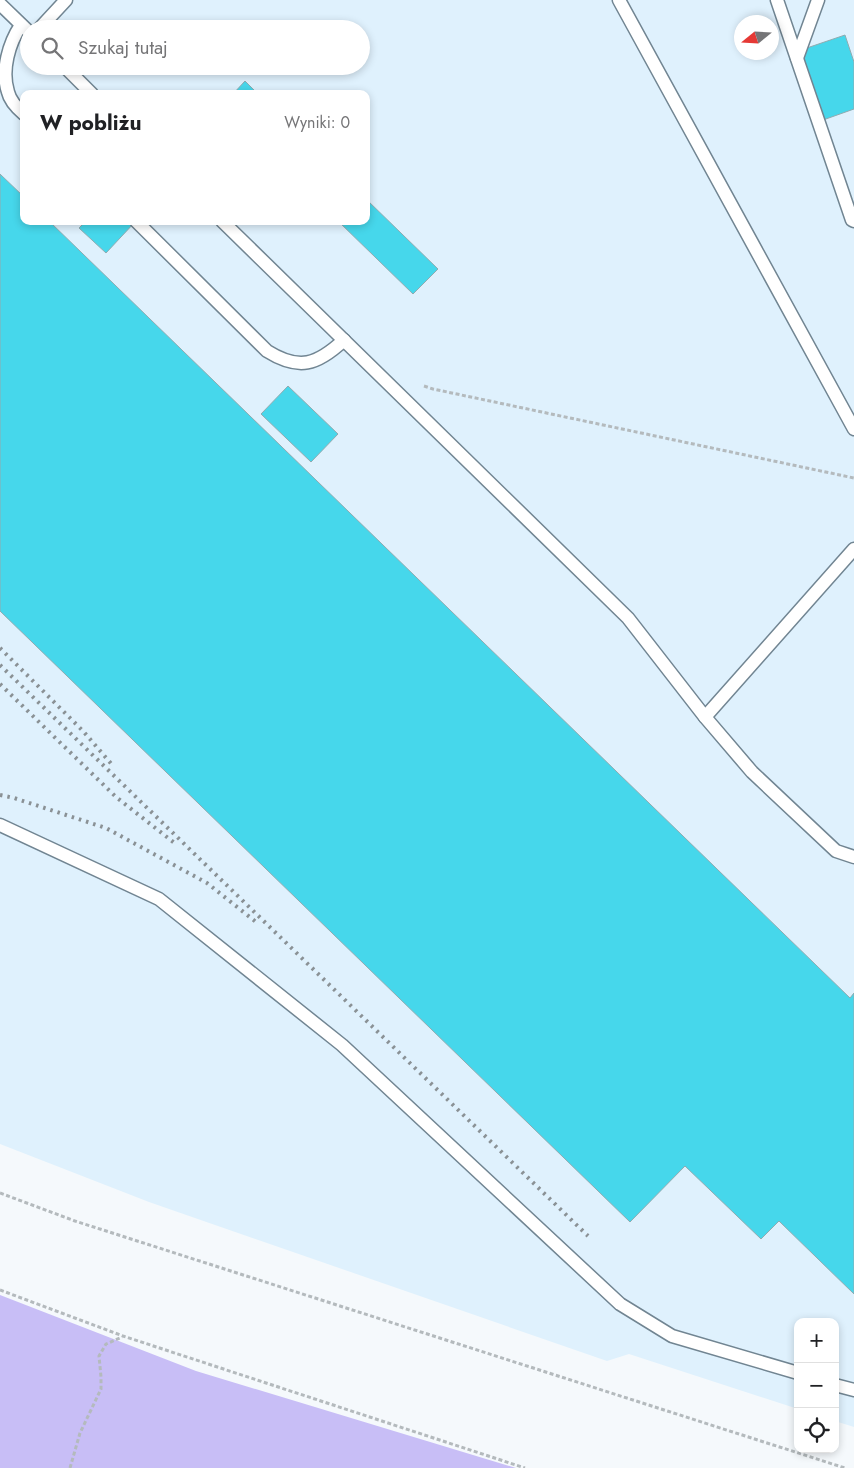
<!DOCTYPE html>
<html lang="pl">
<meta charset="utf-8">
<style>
body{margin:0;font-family:Jost,sans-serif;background:#f2f2f2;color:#202124}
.controls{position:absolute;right:15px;bottom:15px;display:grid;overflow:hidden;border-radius:10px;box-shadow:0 2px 8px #0003}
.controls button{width:45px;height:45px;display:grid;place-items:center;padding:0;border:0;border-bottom:1px solid #e0e0e0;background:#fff;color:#202124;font:25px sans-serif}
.compass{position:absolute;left:734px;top:15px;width:45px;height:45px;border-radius:50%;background:#fff;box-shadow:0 2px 8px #0003;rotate:252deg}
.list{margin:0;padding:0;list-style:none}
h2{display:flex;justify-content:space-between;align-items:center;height:65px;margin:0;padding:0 20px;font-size:21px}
h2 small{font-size:16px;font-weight:400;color:#757577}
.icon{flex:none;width:28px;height:28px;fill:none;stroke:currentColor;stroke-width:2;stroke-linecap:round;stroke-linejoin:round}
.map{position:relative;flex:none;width:854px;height:1468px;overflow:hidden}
.search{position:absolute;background:#fff;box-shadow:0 2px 8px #0003;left:20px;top:20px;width:350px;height:55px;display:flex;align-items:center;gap:12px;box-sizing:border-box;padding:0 18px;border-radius:28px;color:#757577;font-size:19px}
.panel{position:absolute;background:#fff;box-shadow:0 2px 8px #0003;left:20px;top:90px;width:350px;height:135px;border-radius:10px}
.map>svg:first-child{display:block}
.built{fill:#dff1fd;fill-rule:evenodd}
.green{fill:#c8bef6}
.building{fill:#46d7eb;stroke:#90abb0}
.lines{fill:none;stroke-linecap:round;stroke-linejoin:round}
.lane-casing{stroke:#718592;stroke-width:15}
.path{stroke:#b4babd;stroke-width:3;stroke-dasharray:4 2.5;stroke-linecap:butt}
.lane{stroke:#fff;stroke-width:12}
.rail{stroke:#8a9195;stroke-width:4;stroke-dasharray:2.5 5;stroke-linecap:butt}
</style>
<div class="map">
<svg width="854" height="1468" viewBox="0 0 854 1468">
<rect width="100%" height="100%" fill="#f5f9fc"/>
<!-- built -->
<path class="built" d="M0 0H854V1427L835 1421V1322H798V1409L629 1354 607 1361 149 1202 0 1144ZM742 22H772V52H742ZM29 29H361V66H29ZM24 94H366V221H24Z"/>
<!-- green -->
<polygon class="green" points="0,1295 196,1371 516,1468 0,1468"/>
<!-- building -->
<g class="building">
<polygon points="845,35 854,62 854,109 823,120 798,51"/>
<polygon points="245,81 258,94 233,94"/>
<polygon points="0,174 24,197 24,221 49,221 850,998 854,993 854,1294 779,1221 761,1239 685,1166 630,1222 0,611"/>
<polygon points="366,199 438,269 413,294 338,221 366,221"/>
<polygon points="86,221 135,221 135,222 106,253 79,228"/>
<polygon points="288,386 338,434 311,462 261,414"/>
</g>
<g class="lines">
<defs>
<g id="lane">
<polyline points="619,0 854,429"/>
<polyline points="777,0 852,220 854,221"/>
<polyline points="0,4 29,32"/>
<path d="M21 25C9 43 1 70 8 92 10 101 17 108 24 114"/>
<polyline points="39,29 66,0"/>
<polyline points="797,58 818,0"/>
<polyline points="64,66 92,94"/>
<path d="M136 221 267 351C299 371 317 365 344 340"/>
<polyline points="222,221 628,618 705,717 752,772 836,851 854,857"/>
<polyline points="705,717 854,549"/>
<polyline points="0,825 159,899 342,1045 620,1304 672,1336 798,1373"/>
<polyline points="835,1385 854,1390"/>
</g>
</defs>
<!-- lane casing -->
<use href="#lane" class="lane-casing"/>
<!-- path -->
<g class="path">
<polyline points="424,386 433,389 854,478"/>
<polyline points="0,1193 75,1221 845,1468"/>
<polyline points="0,1290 123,1336 525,1468"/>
<polyline points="70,1468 80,1433 101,1389 101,1377 99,1356 106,1344 122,1337"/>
</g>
<!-- lane -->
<use href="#lane" class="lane"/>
<!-- rail -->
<g class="rail">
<polyline points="0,648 83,731 114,767"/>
<polyline points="0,665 588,1236"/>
<polyline points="0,684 116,797 177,845"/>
<polyline points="0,795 14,798 106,828 207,883 256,922"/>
</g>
</g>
</svg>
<div class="controls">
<button>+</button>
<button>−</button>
<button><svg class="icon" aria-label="locate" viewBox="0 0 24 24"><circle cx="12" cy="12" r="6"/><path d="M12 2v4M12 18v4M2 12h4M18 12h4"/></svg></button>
</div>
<svg class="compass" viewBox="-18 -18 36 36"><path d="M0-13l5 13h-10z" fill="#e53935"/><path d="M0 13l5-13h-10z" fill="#757577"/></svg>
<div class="search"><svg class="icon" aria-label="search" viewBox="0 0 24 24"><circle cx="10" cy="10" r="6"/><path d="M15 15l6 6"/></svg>Szukaj tutaj</div>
<section class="panel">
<h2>W pobliżu<small>Wyniki: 0</small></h2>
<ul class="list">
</ul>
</section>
</div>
